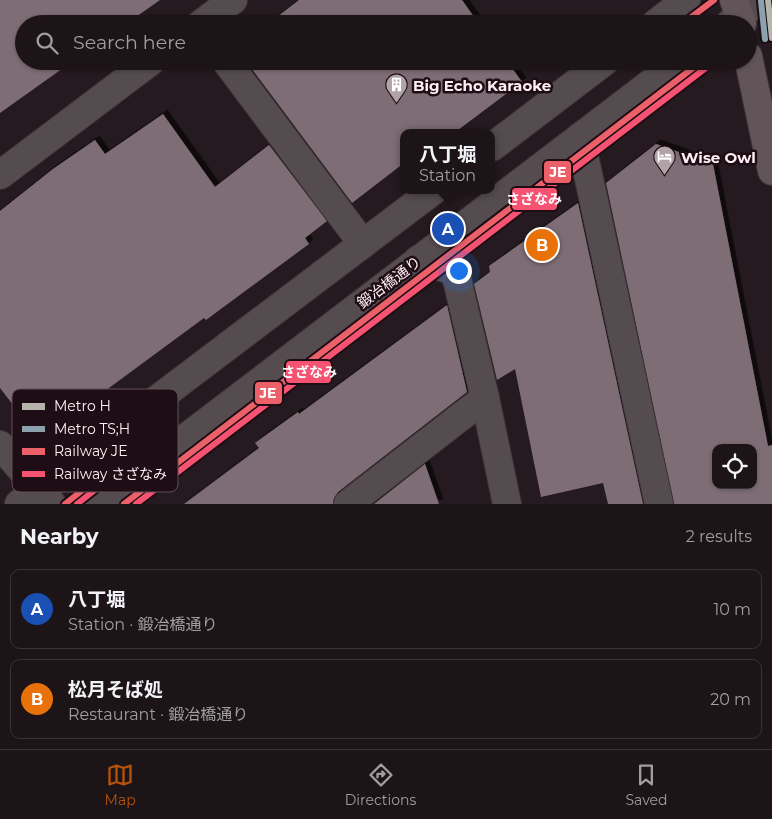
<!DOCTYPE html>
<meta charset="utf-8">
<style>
body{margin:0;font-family:Montserrat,"Noto Sans JP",sans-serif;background:#251d20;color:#f1f3f6}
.controls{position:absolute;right:15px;bottom:15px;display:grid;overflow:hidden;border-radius:10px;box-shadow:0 1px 4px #0004}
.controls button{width:45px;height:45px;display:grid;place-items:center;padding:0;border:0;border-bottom:1px solid #3a3336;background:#1c1417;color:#f1f3f6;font:25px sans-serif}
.you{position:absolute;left:458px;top:270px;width:18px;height:18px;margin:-12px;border:4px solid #fff;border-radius:50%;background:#1a73e8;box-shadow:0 0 0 8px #1a73e833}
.badge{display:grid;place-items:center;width:32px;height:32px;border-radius:50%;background:#b45309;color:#fff;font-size:16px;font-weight:700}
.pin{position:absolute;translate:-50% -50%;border:2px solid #fff;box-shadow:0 1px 5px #0006}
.popup{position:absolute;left:400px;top:129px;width:95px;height:65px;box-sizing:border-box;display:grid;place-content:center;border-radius:10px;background:#1c1417;filter:drop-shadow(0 1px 4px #0005);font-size:16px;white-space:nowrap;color:#a09ea1}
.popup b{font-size:19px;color:#f1f3f6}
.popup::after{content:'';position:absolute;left:50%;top:100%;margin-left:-10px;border:10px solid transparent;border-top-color:#1c1417}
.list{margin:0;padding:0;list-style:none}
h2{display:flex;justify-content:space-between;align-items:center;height:65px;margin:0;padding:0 20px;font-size:21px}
h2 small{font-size:16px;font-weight:400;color:#a09ea1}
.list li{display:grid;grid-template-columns:32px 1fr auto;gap:15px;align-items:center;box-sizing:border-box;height:80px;margin:0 10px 10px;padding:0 10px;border:1px solid #3a3336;border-radius:10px}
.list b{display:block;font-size:19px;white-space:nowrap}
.list p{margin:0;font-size:16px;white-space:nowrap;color:#a09ea1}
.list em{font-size:16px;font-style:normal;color:#a09ea1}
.icon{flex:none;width:28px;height:28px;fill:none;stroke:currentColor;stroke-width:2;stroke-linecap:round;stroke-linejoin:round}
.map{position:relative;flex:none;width:772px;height:504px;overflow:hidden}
.search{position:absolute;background:#1c1417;box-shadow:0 1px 4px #0004;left:15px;right:15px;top:15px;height:55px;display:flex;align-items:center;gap:12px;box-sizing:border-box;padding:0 18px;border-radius:28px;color:#a09ea1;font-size:19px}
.sheet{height:245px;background:#1c1417}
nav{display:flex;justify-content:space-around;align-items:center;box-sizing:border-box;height:70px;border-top:1px solid #3a3336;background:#1c1417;font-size:14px;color:#a09ea1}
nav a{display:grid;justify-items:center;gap:2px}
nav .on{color:#b45309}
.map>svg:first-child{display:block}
.building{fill:#7f6d75;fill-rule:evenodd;filter:url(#shadow)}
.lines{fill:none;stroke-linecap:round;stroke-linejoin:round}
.minor-casing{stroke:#3e3439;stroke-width:30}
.major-casing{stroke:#3e3439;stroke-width:30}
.minor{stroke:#554c50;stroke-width:28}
.major{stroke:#61555a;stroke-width:28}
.rail-1-casing{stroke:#1f0d15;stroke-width:10}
.rail-2-casing{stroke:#1f0d15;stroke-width:10}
.rail-1{stroke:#ec6069;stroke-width:6}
.rail-2{stroke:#f65372;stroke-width:6}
.metro-1-casing{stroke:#1f0d15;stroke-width:10}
.metro-2-casing{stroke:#1f0d15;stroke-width:10}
.metro-1{stroke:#b5b5ac;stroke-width:6}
.metro-2{stroke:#8ba2ae;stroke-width:6}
.labels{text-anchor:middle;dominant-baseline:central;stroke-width:5;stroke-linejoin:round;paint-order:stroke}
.poi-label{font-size:15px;font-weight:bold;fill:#fdeff4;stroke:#1f0d15;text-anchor:start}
.street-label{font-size:15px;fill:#fdeff4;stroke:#1f0d15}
.key{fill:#1f0d15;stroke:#625158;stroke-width:1}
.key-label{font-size:14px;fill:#fdeff4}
.line-badge{stroke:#1f0d15;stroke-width:2}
.badge-label{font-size:14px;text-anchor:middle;font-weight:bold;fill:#fff}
</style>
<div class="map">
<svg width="772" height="504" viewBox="0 0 772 504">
<defs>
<filter id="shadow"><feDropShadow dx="4.5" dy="-4.5" stdDeviation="0" flood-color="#0009"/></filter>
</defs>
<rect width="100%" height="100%" fill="#251a1f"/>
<!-- building -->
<g class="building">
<polygon points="0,0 160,0 126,24 24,24 24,61 73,61 0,113"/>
<polygon points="299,0 462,0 479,24 268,24"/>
<polygon points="246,61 507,61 522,82 454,133 404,133 404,163 352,203"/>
<polygon points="163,114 215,187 269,145 327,221 305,238 309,244 206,320 204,318 56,427 27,423 0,388 0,211 53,169 95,140 105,154"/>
<path d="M656 144 713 164 768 446 772 445V504H674L606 183ZM716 448H753V485H716Z"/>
<polygon points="578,203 643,504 608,504 603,483 541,497 515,369 497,380 474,284 490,272 489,266"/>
<polygon points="447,305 467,392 338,492 334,498 333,504 184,504 259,448 255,443 298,412 299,414"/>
<polygon points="425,464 439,504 374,504"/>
</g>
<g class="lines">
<defs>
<g id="minor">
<polyline points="201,24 233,0"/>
<polyline points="655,24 686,0"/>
<polyline points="729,24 760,0"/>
<polyline points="226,61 363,244"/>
<polyline points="580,137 659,504"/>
<polyline points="492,147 605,61"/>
<polyline points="0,175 151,61"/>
<polyline points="418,260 455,271 485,398 507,504"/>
<polyline points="0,445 51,503"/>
<polyline points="19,504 434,190"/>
<polyline points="99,504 680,61"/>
<polyline points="348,504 485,398"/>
</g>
<g id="major">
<polyline points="734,0 742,24"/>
<polyline points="748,56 772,171"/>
</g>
</defs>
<!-- minor casing -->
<use href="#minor" class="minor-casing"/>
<!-- major casing -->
<use href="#major" class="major-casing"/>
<!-- minor -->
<use href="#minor" class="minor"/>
<!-- major -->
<use href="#major" class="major"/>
<defs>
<g id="rail-1">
<polyline points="682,24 714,0"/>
<polyline points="65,504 149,437"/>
<polyline points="124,504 702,61"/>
</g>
<g id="rail-2">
<polyline points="77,504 154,443"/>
<polyline points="136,504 707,67"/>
</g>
</defs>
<!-- rail-1 casing -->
<use href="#rail-1" class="rail-1-casing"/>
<!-- rail-2 casing -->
<use href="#rail-2" class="rail-2-casing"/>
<!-- rail-1 -->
<use href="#rail-1" class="rail-1"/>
<!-- rail-2 -->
<use href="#rail-2" class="rail-2"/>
<defs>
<polyline id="metro-1" points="768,0 772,38"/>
<polyline id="metro-2" points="761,1 765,39"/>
</defs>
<!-- metro-1 casing -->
<use href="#metro-1" class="metro-1-casing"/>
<!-- metro-2 casing -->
<use href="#metro-2" class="metro-2-casing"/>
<!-- metro-1 -->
<use href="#metro-1" class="metro-1"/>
<!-- metro-2 -->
<use href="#metro-2" class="metro-2"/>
</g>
<!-- icons -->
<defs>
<symbol id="building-pin" viewBox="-11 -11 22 30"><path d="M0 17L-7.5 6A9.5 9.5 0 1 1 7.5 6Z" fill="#b1a4a9" stroke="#1f0d15"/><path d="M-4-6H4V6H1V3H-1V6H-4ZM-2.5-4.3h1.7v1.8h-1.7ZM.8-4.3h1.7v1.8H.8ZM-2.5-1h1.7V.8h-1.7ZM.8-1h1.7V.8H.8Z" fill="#fff"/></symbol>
<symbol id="hotel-pin" viewBox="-11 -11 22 30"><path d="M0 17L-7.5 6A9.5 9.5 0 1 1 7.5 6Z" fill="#b1a4a9" stroke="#1f0d15"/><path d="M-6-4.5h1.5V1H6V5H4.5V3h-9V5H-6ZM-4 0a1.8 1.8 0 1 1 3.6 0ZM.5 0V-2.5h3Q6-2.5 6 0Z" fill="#fff"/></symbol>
</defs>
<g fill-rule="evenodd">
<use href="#building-pin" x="384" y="72" width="25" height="34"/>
<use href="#hotel-pin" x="652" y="144" width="25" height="34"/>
</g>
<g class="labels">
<!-- poi labels -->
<g class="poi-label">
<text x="413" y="85">Big Echo Karaoke</text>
<text x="681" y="157">Wise Owl</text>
</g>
<!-- street labels -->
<g class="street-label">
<text transform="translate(389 282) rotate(-37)">鍛冶橋通り</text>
</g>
</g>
<!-- legend -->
<rect x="12" y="389" width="166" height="103" rx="8" class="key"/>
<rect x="22" y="403" width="23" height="7" fill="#b5b5ac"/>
<rect x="22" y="426" width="23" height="6" fill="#8ba2ae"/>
<rect x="22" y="448" width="23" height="7" fill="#ec6069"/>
<rect x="22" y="471" width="23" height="6" fill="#f65372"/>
<g class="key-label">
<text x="54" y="411">Metro H</text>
<text x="54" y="434">Metro TS;H</text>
<text x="54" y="456">Railway JE</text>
<text x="54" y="479">Railway さざなみ</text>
</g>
<g class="line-badge">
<rect x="543" y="160" width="29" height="24" rx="5" fill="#ec6069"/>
<rect x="511" y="187" width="47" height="24" rx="5" fill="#f65372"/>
<rect x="285" y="360" width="47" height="24" rx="5" fill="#f65372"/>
<rect x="254" y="381" width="29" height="24" rx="5" fill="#ec6069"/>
</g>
<g class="badge-label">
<text x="558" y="177">JE</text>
<text x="534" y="204">さざなみ</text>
<text x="309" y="377">さざなみ</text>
<text x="268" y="398">JE</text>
</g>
</svg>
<div class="controls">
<button><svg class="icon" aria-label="locate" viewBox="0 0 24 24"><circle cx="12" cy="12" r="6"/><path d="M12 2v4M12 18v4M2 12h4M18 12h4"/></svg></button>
</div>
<div class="you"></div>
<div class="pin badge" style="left:448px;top:229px;background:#1a4fb4">A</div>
<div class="popup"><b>八丁堀</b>Station</div>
<div class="pin badge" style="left:542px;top:245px;background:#e8710a">B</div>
<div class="search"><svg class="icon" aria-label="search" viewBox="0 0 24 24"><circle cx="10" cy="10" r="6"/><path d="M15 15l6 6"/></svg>Search here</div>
</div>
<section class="sheet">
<h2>Nearby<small>2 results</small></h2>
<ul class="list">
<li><span class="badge" style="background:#1a4fb4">A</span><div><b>八丁堀</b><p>Station · 鍛冶橋通り</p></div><em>10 m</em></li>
<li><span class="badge" style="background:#e8710a">B</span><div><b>松月そば処</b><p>Restaurant · 鍛冶橋通り</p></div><em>20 m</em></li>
</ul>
</section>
<nav>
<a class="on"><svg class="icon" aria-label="map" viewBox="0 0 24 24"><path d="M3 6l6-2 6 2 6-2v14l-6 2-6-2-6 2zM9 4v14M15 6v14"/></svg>Map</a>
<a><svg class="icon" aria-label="directions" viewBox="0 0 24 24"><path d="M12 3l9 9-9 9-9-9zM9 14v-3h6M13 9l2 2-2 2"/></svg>Directions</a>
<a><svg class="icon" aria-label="saved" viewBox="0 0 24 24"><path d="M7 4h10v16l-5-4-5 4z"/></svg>Saved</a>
</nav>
